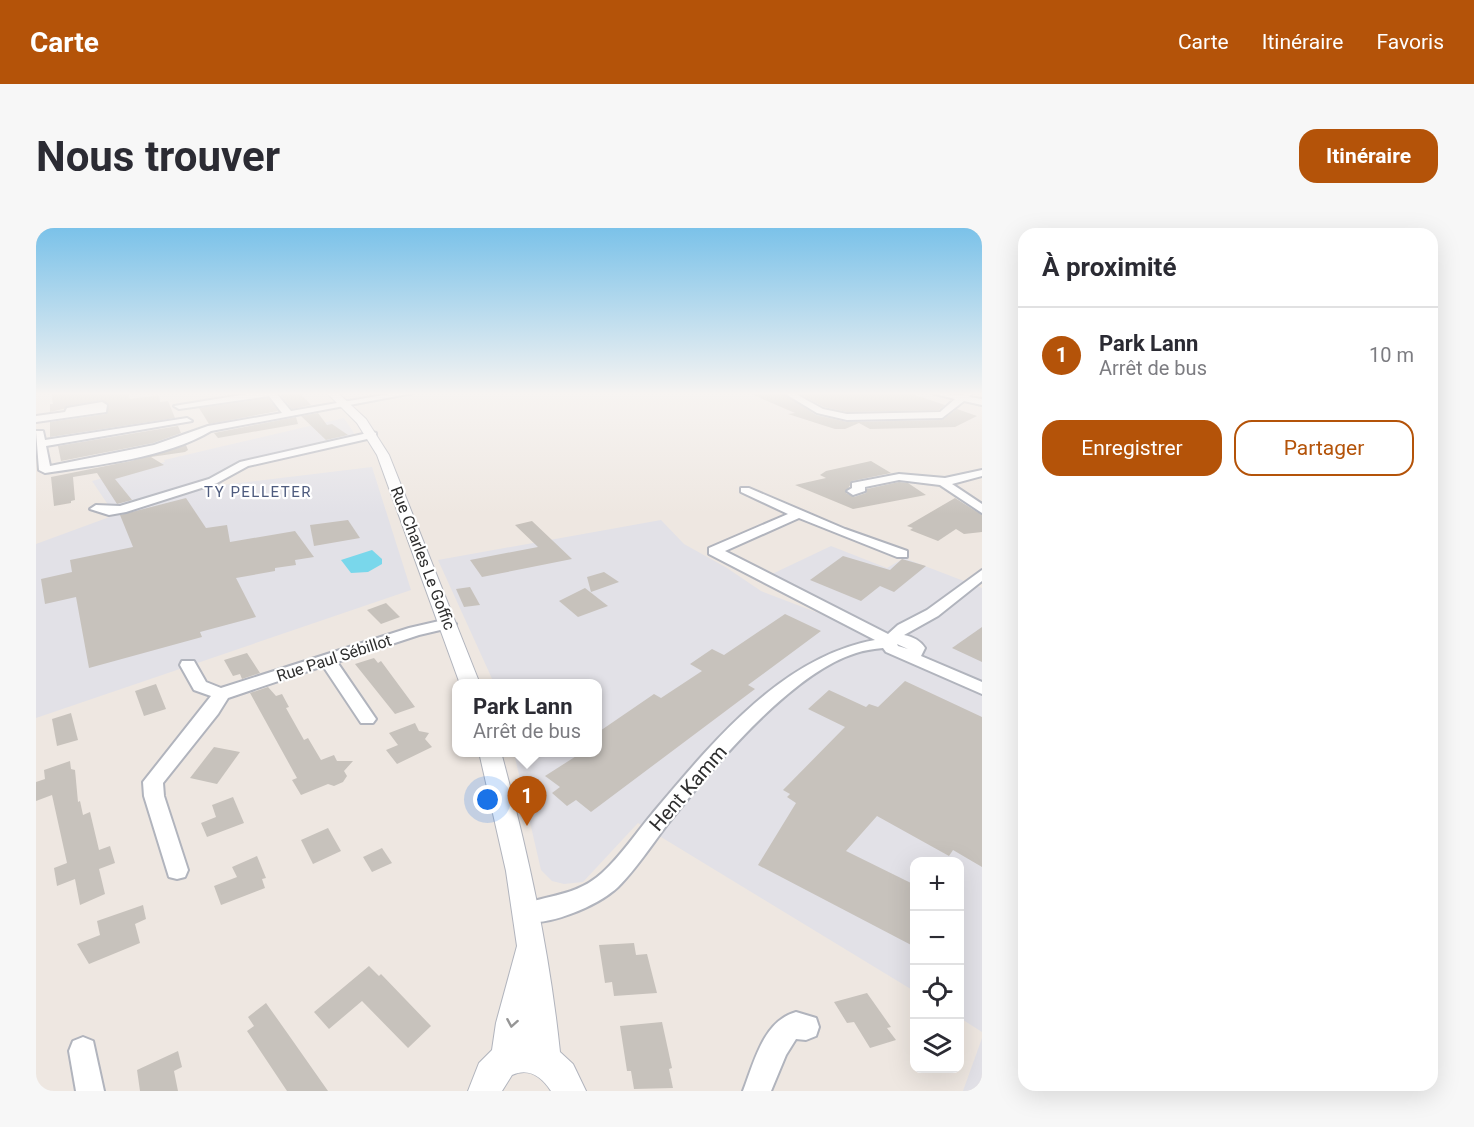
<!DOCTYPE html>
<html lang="fr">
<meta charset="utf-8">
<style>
body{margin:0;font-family:Roboto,sans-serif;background:#f7f7f7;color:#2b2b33}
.controls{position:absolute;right:18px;bottom:18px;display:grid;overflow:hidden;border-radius:12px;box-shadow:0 6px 24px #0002}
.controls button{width:54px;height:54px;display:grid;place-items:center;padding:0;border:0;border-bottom:2px solid #e1e1e2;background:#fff;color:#2b2b33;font:30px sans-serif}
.you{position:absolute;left:452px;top:572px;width:21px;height:21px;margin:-15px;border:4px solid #fff;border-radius:50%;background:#1a73e8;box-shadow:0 0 0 9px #1a73e833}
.badge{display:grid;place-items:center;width:39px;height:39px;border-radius:50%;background:#b45309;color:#fff;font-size:20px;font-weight:700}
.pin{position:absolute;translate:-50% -50px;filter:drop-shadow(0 2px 3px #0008)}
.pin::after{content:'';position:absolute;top:32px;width:21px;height:18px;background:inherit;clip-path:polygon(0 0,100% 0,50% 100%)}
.popup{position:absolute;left:416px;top:451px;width:150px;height:78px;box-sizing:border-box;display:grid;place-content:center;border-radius:12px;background:#fff;filter:drop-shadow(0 2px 4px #0005);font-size:20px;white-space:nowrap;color:#7c7c81}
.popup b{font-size:22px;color:#2b2b33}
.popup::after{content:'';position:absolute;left:50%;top:100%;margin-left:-12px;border:12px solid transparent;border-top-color:#fff}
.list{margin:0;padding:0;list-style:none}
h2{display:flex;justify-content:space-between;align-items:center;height:78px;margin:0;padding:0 24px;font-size:26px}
h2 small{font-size:20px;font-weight:400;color:#7c7c81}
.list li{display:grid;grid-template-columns:39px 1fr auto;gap:18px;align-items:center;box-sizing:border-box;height:96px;padding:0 24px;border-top:2px solid #e1e1e2}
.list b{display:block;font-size:22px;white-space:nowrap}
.list p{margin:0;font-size:20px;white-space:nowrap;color:#7c7c81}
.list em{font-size:20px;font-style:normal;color:#7c7c81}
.actions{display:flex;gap:12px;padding:18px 24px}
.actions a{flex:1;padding:14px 0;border:2px solid #b45309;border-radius:18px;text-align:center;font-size:21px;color:#b45309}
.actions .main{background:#b45309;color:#fff}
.icon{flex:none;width:33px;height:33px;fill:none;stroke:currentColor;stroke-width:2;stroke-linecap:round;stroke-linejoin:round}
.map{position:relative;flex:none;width:946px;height:863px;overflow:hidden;border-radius:18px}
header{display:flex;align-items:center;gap:36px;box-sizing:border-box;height:84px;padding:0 30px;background:#b45309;color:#fff}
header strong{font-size:28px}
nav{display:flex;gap:33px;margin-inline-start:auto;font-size:21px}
.intro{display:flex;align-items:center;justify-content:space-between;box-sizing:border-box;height:144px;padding:0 36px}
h1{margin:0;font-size:42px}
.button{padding:15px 27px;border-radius:18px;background:#b45309;color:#fff;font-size:21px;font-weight:700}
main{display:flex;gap:36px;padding:0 36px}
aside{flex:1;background:#fff;border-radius:18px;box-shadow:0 6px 24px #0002}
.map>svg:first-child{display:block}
.industrial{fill:#e2e1e7}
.water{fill:#79d7eb}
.building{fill:#c7c2bc}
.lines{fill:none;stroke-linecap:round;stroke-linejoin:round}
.minor-casing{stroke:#b1b4bd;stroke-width:4}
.tertiary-casing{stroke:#b1b4bd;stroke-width:2}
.minor{fill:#fff;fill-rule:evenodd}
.tertiary{fill:#fff;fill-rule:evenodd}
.oneway{stroke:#969696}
.labels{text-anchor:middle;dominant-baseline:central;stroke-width:4.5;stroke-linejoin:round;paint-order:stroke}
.far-neighbourhood-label{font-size:15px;letter-spacing:1.5px;fill:#4e5b7e;stroke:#fff}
.street-label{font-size:16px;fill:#2e2e2e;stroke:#fff}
.near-street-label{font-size:20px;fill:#2e2e2e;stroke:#fff}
</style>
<header>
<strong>Carte</strong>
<nav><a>Carte</a><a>Itinéraire</a><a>Favoris</a></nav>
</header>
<div class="intro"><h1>Nous trouver</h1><a class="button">Itinéraire</a></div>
<main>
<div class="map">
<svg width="946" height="863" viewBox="0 0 946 863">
<rect width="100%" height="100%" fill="#eee7e1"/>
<!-- industrial -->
<g class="industrial">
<polygon points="308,190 323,213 211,237 185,255 187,257 336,239 375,362 0,490 0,316 79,287 56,253 129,234 128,232"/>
<polygon points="625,292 648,316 691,340 725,363 811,396 734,347 795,318 851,340 868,330 946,360 946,804 924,790 924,634 878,634 878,763 602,595 547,654 528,656 516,653 505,642 478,525 562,524 562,456 458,455 402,332"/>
<polygon points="946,810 946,863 927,863"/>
</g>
<!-- water -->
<polygon class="water" points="336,322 346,331 346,336 332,344 315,345 305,332"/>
<!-- building -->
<g class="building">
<polygon points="15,165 92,165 94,171 123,167 124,174 132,173 139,190 14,209 14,194 70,186 73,177 66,172 14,184 14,176 17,176"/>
<polygon points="243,165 264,165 275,177 256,181"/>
<polygon points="713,165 746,165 780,187 811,194 906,192 921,181 941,188 919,199 834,201 823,195 809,201 799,201 752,186 759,185"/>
<polygon points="762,165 873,165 909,177 903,182 811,184 788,179"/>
<polygon points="232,170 242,183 173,196 163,180"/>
<polygon points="282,185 291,197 296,196 312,207 290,212 265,188"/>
<polygon points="260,189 262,196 182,210 178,205"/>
<polygon points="142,198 145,205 117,215 25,233 22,218"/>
<polygon points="150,217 152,222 149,224 115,229 128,237 79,251 96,272 81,276 61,245 37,249 39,272 35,273 35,275 18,278 15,249 95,233"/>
<polygon points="835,233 855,245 816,253 810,265 818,269 830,265 831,261 863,254 872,255 890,267 817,281 759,257 790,250 784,247 790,243"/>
<polygon points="150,270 170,300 191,297 194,314 259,303 278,329 259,332 260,337 239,340 239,343 200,350 220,389 164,404 166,409 53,440 40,369 9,376 5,351 36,344 34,332 97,319 84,287"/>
<polygon points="919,270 946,287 946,304 928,306 920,301 902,313 874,302 877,300 871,298"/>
<polygon points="312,292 324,310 278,318 274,297"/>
<polygon points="496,293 536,331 446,349 434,332 502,319 479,297"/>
<polygon points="807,328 854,342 866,331 890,338 858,364 844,358 825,373 774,352"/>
<polygon points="568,344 583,354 555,364 551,349"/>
<polygon points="434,359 444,377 428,379 420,361"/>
<polygon points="549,360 572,378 542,389 523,373"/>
<polygon points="350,375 364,389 345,396 331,382"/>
<polygon points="749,386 785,403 712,457 719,461 555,584 540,572 531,578 516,565 524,559 509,548 545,525 561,525 561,505 618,466 625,470 666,443 654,436 676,421 688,427"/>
<polygon points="946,399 946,434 916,420"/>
<polygon points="211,425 224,445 206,451 204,446 197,448 188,432"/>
<polygon points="338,430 342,435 345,433 379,479 359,486 319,436"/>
<polygon points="869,453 946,489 946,639 917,622 913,628 841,588 810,623 879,657 879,719 722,637 760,575 751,569 754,566 747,562 809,499 772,481 793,462 830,479 833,476 842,479"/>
<polygon points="120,456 130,481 108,488 99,463"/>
<polygon points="232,459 240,468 246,466 253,479 250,480 268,512 272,510 285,532 298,527 301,533 317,533 308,543 311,548 307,554 298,558 292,556 265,567 256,552 261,550 214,465"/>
<polygon points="35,485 42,512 21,518 16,491"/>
<polygon points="379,495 383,503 393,505 389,511 396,519 361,536 350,522 362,517 353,505"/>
<polygon points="178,519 204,524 181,556 154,550"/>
<polygon points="34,533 35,541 39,542 42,574 44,573 47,587 54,584 63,622 74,618 79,635 63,641 69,666 44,677 39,651 21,658 18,640 31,635 16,567 0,573 0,554 9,551 8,542"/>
<polygon points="197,569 208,595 171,609 165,595 180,589 176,577"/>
<polygon points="292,600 305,623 277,636 265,612"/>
<polygon points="346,620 356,635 336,644 327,629"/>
<polygon points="221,628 230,650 226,651 229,660 185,677 178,658 201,649 196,639"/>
<polygon points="107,677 110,691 99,696 104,715 53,736 41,716 64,707 61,693"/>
<polygon points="598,715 600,727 611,726 621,765 578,768 576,754 569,755 563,717"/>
<polygon points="333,738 343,748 345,746 395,798 372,820 326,773 293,801 278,784"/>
<polygon points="831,765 855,799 851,800 860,812 834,820 818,794 811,795 798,774"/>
<polygon points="230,775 252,806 292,863 251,863 211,803 218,798 212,789"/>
<polygon points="626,794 636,840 633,841 637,860 598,861 595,843 591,843 584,798"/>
<polygon points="142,823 146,839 138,843 142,863 104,863 101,842"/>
</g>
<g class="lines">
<defs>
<g id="minor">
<path d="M217 165H240L255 183 359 165H377L175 203C130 230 61 237 9 245L3 242 0 203H7L9 212 151 190 156 193 10 218 14 238 118 217 172 198 246 185 233 168 143 181 138 178Z"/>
<polygon points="748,165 758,165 787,181 811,186 904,184 919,171 896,165 924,167 936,165 933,169 946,171 946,177 928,173 906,190 811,192 781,185"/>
<polygon points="66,174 71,177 70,184 0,194 0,188 29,184 31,180"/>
<polygon points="336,204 340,205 340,209 212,238 181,255 90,284 73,287 54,281 60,277 84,278 173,251 204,234"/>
<polygon points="946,242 946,248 916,256 946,276 946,285 904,257 863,252 829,259 829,263 817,267 811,263 816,260 816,255 863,246 909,250"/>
<path d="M705 260H713L809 301 871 323V329H861L763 290 689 323 852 406 862 397 891 382 946 342V353L902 388 868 407C877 409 884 412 889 420L885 428 946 454V466L850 424 847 420C838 421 829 422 820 425 754 445 673 544 630 598 615 618 600 641 582 659 563 677 508 702 482 692L478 685 482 678C511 667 541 668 566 645 585 628 600 605 616 586 675 516 745 429 839 412L673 326V320L752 286 705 264ZM861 416 872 421 862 418Z"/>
<polygon points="412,391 420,396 417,399 383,407 301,434 340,491 337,495 325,495 287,438 192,470 182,486 127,555 128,568 152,642 149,649 141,651 133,649 108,568 107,554 175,468 158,462 144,437 146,433 158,433 170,454 185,460 373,400"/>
<path d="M760 784 780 790 783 799 780 808 770 812 760 811 750 827 735 863H707C718 835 727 793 760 784Z"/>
<polygon points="47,809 57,813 68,863 40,863 33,823 37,813"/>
</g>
<g id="tertiary">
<polygon points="291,165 302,165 330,191 353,227 444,456 424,456 341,227 321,195"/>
<path d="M443 524H465C492 625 513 719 524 824L537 836 550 863H515C506 849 493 839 476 847L466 863H432L443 835 456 822 460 795 481 718 470 643Z"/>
</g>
</defs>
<!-- minor casing -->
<use href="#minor" class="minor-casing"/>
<!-- tertiary casing -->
<use href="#tertiary" class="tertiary-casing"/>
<!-- minor -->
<use href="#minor" class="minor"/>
<!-- tertiary -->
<use href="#tertiary" class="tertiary"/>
</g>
<!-- one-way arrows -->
<defs><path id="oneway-chevron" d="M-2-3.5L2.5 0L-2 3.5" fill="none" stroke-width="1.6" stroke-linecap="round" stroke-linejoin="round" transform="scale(1.5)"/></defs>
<use class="oneway" href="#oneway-chevron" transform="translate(476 795) rotate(100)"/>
<!-- sky -->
<linearGradient id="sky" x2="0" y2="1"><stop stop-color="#7bc2e9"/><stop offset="0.58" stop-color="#f7f4f2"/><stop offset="1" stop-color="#f7f4f2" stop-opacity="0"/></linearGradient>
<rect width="946" height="286" fill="url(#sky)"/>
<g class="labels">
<!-- far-neighbourhood labels -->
<g class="far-neighbourhood-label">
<text x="222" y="264">TY PELLETER</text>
</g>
<!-- street labels -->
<g class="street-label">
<text transform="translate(387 330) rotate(69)">Rue Charles Le Goffic</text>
<text transform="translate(298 430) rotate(-18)">Rue Paul Sébillot</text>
</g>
<!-- near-street labels -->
<g class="near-street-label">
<text transform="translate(652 560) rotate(-49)">Hent Kamm</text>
</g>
</g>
</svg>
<div class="controls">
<button>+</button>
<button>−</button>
<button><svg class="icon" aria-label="locate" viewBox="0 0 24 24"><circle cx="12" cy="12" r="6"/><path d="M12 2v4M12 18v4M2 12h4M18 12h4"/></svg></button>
<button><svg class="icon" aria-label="layers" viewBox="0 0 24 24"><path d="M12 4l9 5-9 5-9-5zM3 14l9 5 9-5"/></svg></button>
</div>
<div class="you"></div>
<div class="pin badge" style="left:491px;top:598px">1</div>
<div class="popup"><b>Park Lann</b>Arrêt de bus</div>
</div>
<aside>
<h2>À proximité<small></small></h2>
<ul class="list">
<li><span class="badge">1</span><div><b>Park Lann</b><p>Arrêt de bus</p></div><em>10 m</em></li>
</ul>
<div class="actions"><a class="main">Enregistrer</a><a>Partager</a></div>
</aside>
</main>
